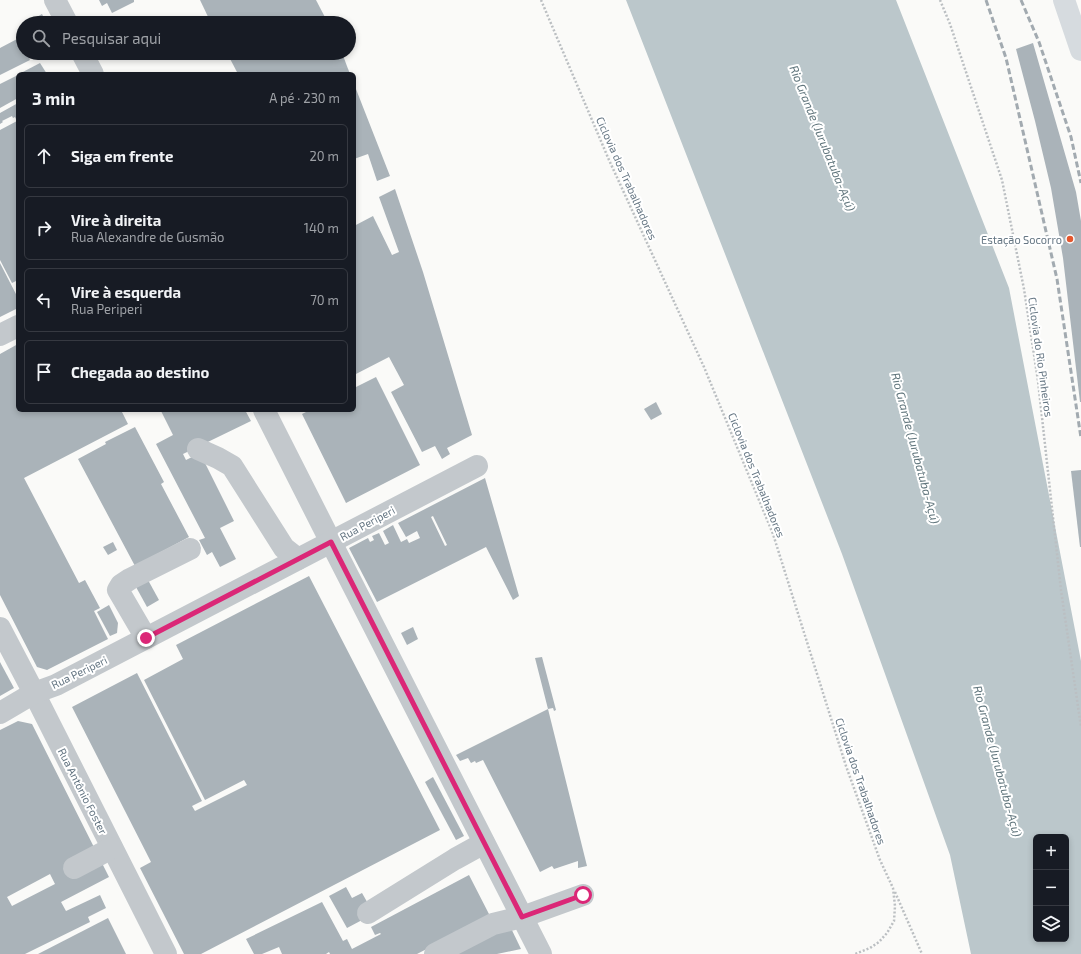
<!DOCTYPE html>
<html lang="pt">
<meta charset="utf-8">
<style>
body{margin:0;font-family:"Exo 2",sans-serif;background:#242831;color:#f1f3f6}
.controls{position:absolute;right:12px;bottom:12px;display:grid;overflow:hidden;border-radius:6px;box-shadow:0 2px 6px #0003}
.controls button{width:36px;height:36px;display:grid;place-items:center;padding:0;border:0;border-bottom:1px solid #363941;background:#171b24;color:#f1f3f6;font:20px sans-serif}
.stop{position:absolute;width:12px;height:12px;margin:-9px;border:3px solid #db2777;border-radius:50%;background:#fff}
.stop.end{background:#db2777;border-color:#fff;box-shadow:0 1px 4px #0008}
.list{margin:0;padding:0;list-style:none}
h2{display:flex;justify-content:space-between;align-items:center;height:52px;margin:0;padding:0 16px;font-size:17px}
h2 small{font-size:13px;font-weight:400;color:#9ea1a6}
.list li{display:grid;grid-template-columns:26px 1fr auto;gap:12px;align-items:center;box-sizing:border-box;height:64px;margin:0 8px 8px;padding:0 8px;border:1px solid #363941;border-radius:6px}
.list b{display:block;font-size:15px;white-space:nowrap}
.list p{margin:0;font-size:13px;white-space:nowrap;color:#9ea1a6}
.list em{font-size:13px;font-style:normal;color:#9ea1a6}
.icon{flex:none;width:22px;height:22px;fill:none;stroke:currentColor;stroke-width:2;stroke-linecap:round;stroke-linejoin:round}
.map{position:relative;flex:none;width:1081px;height:954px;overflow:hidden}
.search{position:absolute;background:#171b24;box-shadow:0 2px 6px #0003;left:16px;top:16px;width:340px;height:44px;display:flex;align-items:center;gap:10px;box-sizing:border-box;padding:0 14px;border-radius:22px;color:#9ea1a6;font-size:15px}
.panel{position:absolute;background:#171b24;box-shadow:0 2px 6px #0003;left:16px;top:72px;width:340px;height:340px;border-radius:6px}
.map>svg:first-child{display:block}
.water{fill:#bbc7cb;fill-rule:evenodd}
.building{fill:#aab3b9;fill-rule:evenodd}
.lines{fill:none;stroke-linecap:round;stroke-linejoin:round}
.path{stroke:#bbbfc2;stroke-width:2.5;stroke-dasharray:2 2;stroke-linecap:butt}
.minor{stroke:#c3c8cc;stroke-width:22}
.highway{stroke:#d6dbdf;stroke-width:22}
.rail{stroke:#a2aab0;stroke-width:3;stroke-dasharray:6 3;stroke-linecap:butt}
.route{stroke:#db2777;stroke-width:5}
.poi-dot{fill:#e4572e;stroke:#fff;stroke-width:1.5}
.labels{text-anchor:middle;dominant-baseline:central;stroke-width:4;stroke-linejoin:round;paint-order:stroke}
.street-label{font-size:11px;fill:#657683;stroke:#fff}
.poi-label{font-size:11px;fill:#657683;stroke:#fff;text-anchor:end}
.water-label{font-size:12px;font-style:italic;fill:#60757c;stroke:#fff}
</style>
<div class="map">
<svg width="1081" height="954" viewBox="0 0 1081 954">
<rect width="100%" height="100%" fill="#fafaf8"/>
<!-- water -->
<path class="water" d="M626 0H896L1009 288 1081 661V954H971L950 855 842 554ZM1036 837H1066V939H1036Z"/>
<!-- building -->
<g class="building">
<polygon points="99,0 134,0 134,2 112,13 107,3 102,6"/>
<polygon points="200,0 316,0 328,23 211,23"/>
<polygon points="42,14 45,20 38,23 35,18"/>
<polygon points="19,38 23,46 23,53 27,53 30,60 0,75 0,48"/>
<polygon points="1033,43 1076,192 1081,221 1081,402 1080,402 1063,258 1051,188 1035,121 1016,49"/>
<polygon points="227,53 342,53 350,74 238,74"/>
<polygon points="40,63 47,74 19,74"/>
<polygon points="18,75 18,98 0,108 0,84"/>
<polygon points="354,84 390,176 377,181 368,154 354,159"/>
<polygon points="18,103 18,280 12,283 0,260 0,130 17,121 15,117 13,118 12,116 2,121 3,122 0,124 0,113"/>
<polygon points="395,189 423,272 472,435 447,448 450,454 442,459 435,446 422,452 391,392 404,385 389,357 354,375 354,226 373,216 392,255 399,252 379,197"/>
<polygon points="0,263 18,298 18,308 0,317"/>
<polygon points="18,344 18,410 121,410 128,424 24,478 79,583 85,580 100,608 94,611 108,639 47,670 37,667 0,595 0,354"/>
<polygon points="376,377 420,465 346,503 302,414 310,410 354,410 354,388"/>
<polygon points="656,402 662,414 651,420 644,409"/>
<polygon points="163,410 245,410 251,421 183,454 186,460 200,453 234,521 220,528 236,559 220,567 212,552 207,555 199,540 205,538 156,444 173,435 161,411"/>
<polygon points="135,427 164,482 161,484 189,537 135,566 78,459 106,444 105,442"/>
<polygon points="1081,470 1081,547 1080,547 1071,471"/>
<path d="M485 478 519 596 513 600 486 547 377 602 349 548 368 538 370 542 374 540 372 536 379 533 385 545 389 543 383 531 393 525 401 542 407 539 409 543 420 538 417 531 406 537 398 523ZM433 516 447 545 445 546 431 517Z"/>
<polygon points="113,542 117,550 108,555 103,547"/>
<polygon points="309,576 440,830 201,954 184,954 140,868 151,862 72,707 137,673 202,801 192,806 195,811 247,785 244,780 205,800 144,680 183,659 176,645"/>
<polygon points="148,580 159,600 147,607 136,587"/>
<polygon points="109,605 118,623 117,633 110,636 97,612"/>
<polygon points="413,627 418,639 407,645 401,633"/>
<polygon points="542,657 556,710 554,711 553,708 548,709 535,658"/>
<polygon points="0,662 14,688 0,696"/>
<polygon points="548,709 587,866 578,868 578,861 554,869 552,866 540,872 483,760 476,763 475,761 471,763 468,758 460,761 456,755"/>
<path d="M18 721 32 724 109 877 61 902 66 911 100 895 106 908 88 917 90 922 25 954H0V730ZM50 874 55 884 12 906 7 897Z"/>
<polygon points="433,777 464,836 456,840 425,782"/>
<polygon points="469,875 490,916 417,954 330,954 329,952 326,954 282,954 279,947 262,954 254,954 246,939 322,902 343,941 347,939 352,949 381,934 380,933 375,935 371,927"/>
<polygon points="346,887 352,898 362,893 370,907 364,919 347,928 329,896"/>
<polygon points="108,918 126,954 38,954"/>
<polygon points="509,924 521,949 497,954 448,954"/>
</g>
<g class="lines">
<!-- path -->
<g class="path">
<polyline points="541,0 609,160 704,367 773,534 846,766 880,860 893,888 895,906 894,921 887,933 879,942 870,948 855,954"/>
<polyline points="940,0 950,24 1002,180 1024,289 1038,381 1061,590 1081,727"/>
<polyline points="895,892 922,954"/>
</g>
<!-- minor -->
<g class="minor">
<polyline points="55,0 67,23"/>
<polyline points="82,53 93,74"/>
<polyline points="0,335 18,326"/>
<polyline points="264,410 340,560 541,954"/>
<polyline points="198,449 218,458 232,466 284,548 298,559"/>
<polyline points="0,628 34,693 166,954"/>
<polyline points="146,638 118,590 121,585 130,579 190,549"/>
<polyline points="0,713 34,693 56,685 477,466"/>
<polyline points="74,868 112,848"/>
<polyline points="368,913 455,859 484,843"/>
<polyline points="435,954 493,924 522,917 583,895"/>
</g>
<!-- highway -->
<polyline class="highway" points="1064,0 1081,50"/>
<!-- rail -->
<g class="rail">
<polyline points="986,0 1006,58 1057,279 1081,438"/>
<polyline points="1021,0 1039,42 1071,137 1081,183"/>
</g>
</g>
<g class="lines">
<!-- route -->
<polyline class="route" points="146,638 331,542 522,917 583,895"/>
</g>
<!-- markers -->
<circle class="poi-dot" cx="1070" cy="239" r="4"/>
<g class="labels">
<!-- street labels -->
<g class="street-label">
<text transform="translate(627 178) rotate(66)">Ciclovia dos Trabalhadores</text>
<text transform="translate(1041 357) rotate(82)">Ciclovia do Rio Pinheiros</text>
<text transform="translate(757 475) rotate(68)">Ciclovia dos Trabalhadores</text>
<text transform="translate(367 523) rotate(-28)">Rua Periperi</text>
<text transform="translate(79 672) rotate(-26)">Rua Periperi</text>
<text transform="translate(861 781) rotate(71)">Ciclovia dos Trabalhadores</text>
<text transform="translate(83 791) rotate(63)">Rua Antônio Foster</text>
</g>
<!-- poi labels -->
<g class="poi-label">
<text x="1062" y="239">Estação Socorro</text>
</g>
<!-- water labels -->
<g class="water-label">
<text transform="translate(823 138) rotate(68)">Rio Grande (Jurubatuba-Açú)</text>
<text transform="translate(916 448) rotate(75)">Rio Grande (Jurubatuba-Açú)</text>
<text transform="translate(998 761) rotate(75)">Rio Grande (Jurubatuba-Açú)</text>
</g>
</g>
</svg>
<div class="controls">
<button>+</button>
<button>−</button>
<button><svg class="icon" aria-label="layers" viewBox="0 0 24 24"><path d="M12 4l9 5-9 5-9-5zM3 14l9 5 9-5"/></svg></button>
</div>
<div class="stop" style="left:583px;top:895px"></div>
<div class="stop end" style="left:146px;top:638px"></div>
<div class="search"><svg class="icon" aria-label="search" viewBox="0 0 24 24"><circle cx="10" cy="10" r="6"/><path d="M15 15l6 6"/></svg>Pesquisar aqui</div>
<section class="panel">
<h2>3 min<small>A pé · 230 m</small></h2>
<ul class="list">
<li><svg class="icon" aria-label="ahead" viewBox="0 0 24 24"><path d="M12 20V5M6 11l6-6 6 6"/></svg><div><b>Siga em frente</b></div><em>20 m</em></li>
<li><svg class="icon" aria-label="right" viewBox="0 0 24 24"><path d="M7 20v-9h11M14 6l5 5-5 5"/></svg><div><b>Vire à direita</b><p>Rua Alexandre de Gusmão</p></div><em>140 m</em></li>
<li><svg class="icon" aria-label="left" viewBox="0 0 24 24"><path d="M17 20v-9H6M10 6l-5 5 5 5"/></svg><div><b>Vire à esquerda</b><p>Rua Periperi</p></div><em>70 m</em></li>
<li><svg class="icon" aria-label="arrive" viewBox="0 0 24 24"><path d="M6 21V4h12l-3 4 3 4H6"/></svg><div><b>Chegada ao destino</b></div></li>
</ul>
</section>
</div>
